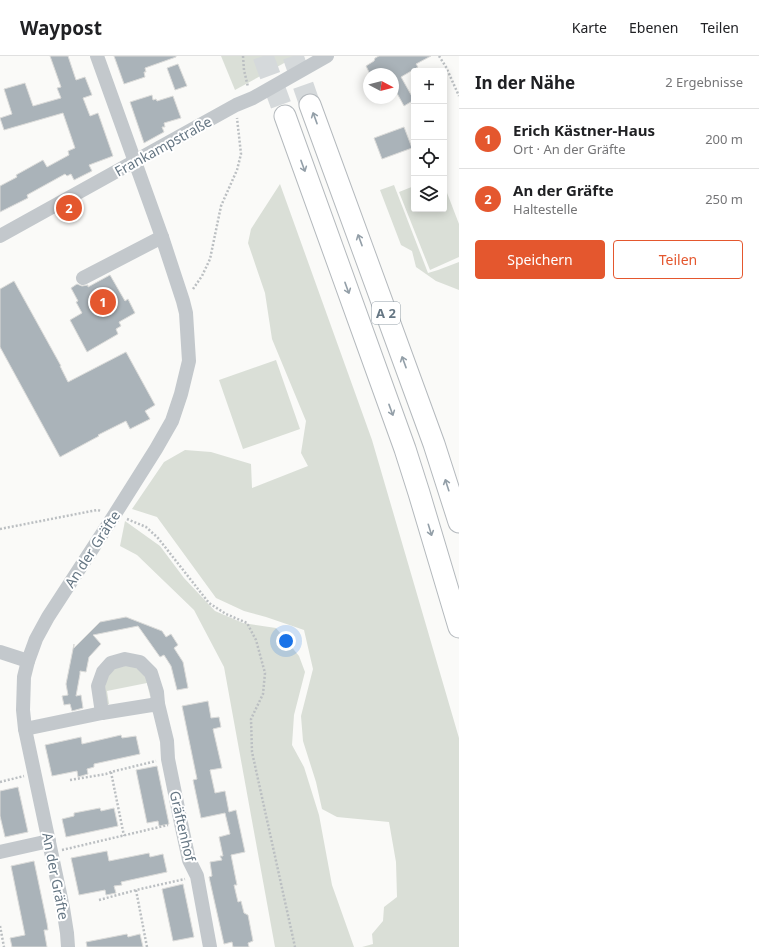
<!DOCTYPE html>
<html lang="de">
<meta charset="utf-8">
<style>
body{margin:0;font-family:"Noto Sans",sans-serif;background:#f2f2f2;color:#202124}
.controls{position:absolute;right:12px;top:12px;display:grid;overflow:hidden;border-radius:4px;box-shadow:0 2px 10px #0003}
.controls button{width:36px;height:36px;display:grid;place-items:center;padding:0;border:0;border-bottom:1px solid #e0e0e0;background:#fff;color:#202124;font:20px sans-serif}
.compass{position:absolute;left:363px;top:12px;width:36px;height:36px;border-radius:50%;background:#fff;box-shadow:0 2px 10px #0003;rotate:97deg}
.you{position:absolute;left:286px;top:585px;width:14px;height:14px;margin:-10px;border:3px solid #fff;border-radius:50%;background:#1a73e8;box-shadow:0 0 0 6px #1a73e833}
.badge{display:grid;place-items:center;width:26px;height:26px;border-radius:50%;background:#e4572e;color:#fff;font-size:13px;font-weight:700}
.pin{position:absolute;translate:-50% -50%;border:2px solid #fff;box-shadow:0 1px 4px #0006}
.list{margin:0;padding:0;list-style:none}
h2{display:flex;justify-content:space-between;align-items:center;height:52px;margin:0;padding:0 16px;font-size:17px}
h2 small{font-size:13px;font-weight:400;color:#757577}
.list li{display:grid;grid-template-columns:26px 1fr auto;gap:12px;align-items:center;box-sizing:border-box;height:60px;padding:0 16px;border-top:1px solid #e0e0e0}
.list b{display:block;font-size:15px;white-space:nowrap}
.list p{margin:0;font-size:13px;white-space:nowrap;color:#757577}
.list em{font-size:13px;font-style:normal;color:#757577}
.actions{display:flex;gap:8px;padding:12px 16px}
.actions a{flex:1;padding:9px 0;border:1px solid #e4572e;border-radius:4px;text-align:center;font-size:14px;color:#e4572e}
.actions .main{background:#e4572e;color:#fff}
.icon{flex:none;width:22px;height:22px;fill:none;stroke:currentColor;stroke-width:2;stroke-linecap:round;stroke-linejoin:round}
.map{position:relative;flex:none;width:459px;height:891px;overflow:hidden}
header{display:flex;align-items:center;gap:24px;box-sizing:border-box;height:56px;padding:0 20px;background:#fff;border-bottom:1px solid #e0e0e0}
header strong{font-size:19px}
nav{display:flex;gap:22px;margin-inline-start:auto;font-size:14px}
main{display:flex}
aside{flex:1;background:#fff}
.map>svg:first-child{display:block}
.green{fill:#dadfd7}
.building{fill:#aab3b9;stroke:#dcdcda}
.lines{fill:none;stroke-linecap:round;stroke-linejoin:round}
.highway-tunnel{stroke:#d5d9db;stroke-width:21;stroke-dasharray:21 10;stroke-linecap:butt}
.highway-casing{stroke:#b4b9bd;stroke-width:23}
.path{stroke:#bbbfc2;stroke-width:2.5;stroke-dasharray:2 2;stroke-linecap:butt}
.minor{stroke:#c3c8cc;stroke-width:14}
.highway{stroke:#fff;stroke-width:21}
.oneway{stroke:#939fa8}
.labels{text-anchor:middle;dominant-baseline:central;stroke-width:4;stroke-linejoin:round;paint-order:stroke}
.shield{fill:#fff;stroke:#939fa8;stroke-width:1}
.shield-label{font-size:13px;font-weight:bold;fill:#657683}
.street-label{font-size:14px;fill:#657683;stroke:#fff}
</style>
<header>
<strong>Waypost</strong>
<nav><a>Karte</a><a>Ebenen</a><a>Teilen</a></nav>
</header>
<main>
<div class="map">
<svg width="459" height="891" viewBox="0 0 459 891">
<rect width="100%" height="100%" fill="#fafaf8"/>
<!-- green -->
<g class="green">
<polygon points="221,0 297,0 235,34"/>
<polygon points="280,128 372,384 459,682 459,891 362,891 373,888 372,878 383,865 384,851 397,841 396,806 389,766 337,761 322,753 316,726 303,685 301,660 313,613 304,574 266,561 244,555 216,542 157,461 132,453 164,406 185,394 211,396 251,408 252,432 308,410 301,397 306,365 272,283 265,237 248,187 251,173"/>
<polygon points="394,129 428,217 438,214 459,206 459,234 436,225 416,211 412,195 401,189 380,134"/>
<polygon points="444,129 459,168 459,201 430,214 399,136 414,130 414,153 444,153"/>
<polygon points="276,304 300,373 243,393 219,324"/>
<polygon points="125,465 160,490 184,522 215,555 243,567 276,572 299,600 305,616 294,659 292,689 304,711 319,759 332,829 354,891 275,891 224,611 194,554 137,499 120,490"/>
<polygon points="132,609 144,615 152,639 150,640 147,627 107,635 109,648 107,649 104,634 108,619 117,611"/>
</g>
<!-- building -->
<g class="building">
<polygon points="50,0 68,0 76,24 85,21 92,39 83,42 90,60 98,57 113,100 89,109 92,115 74,124 71,118 67,120 65,118 27,139 28,142 0,156 0,130 17,121 16,119 43,104 47,111 69,99 68,95 75,92 63,57 4,74 0,62 12,58 4,33 25,27 33,50 61,42 57,32 61,31"/>
<polygon points="114,0 176,0 176,1 145,12 146,16 144,16 145,21 124,28"/>
<polygon points="379,0 431,0 416,8 418,11 401,21 414,44 404,50 393,30 393,18 370,18 366,10 374,5 375,2"/>
<polygon points="178,8 187,30 175,34 167,12"/>
<polygon points="152,39 153,44 156,43 157,45 173,40 181,62 164,67 165,71 162,71 164,76 144,87 130,46"/>
<polygon points="404,71 412,92 382,103 374,82"/>
<polygon points="110,219 125,245 128,243 135,257 119,266 121,270 116,273 118,278 87,296 70,264 82,257 76,246 78,245 71,232 77,228 82,230 88,229 88,231"/>
<polygon points="14,225 61,310 60,310 68,326 126,296 155,349 145,355 150,363 130,373 126,365 98,379 99,380 60,401 0,291 0,233"/>
<polygon points="126,561 162,575 166,581 171,578 178,589 174,592 183,606 188,632 177,634 171,610 164,599 160,601 138,570 93,579 101,588 89,601 86,616 80,615 80,618 76,640 81,639 83,652 72,655 70,648 64,649 62,640 68,639 66,628 74,588 74,592 100,566"/>
<polygon points="208,645 211,662 219,661 221,671 213,673 222,712 210,714 215,737 225,735 229,756 236,754 245,796 231,799 237,829 234,829 238,846 241,845 244,857 248,859 253,885 248,887 249,891 233,891 232,886 224,888 209,821 212,820 210,806 222,804 220,800 223,800 219,781 230,778 225,757 201,762 193,724 197,723 182,650"/>
<polygon points="121,679 122,682 136,680 140,698 94,708 94,711 87,713 88,718 78,721 77,715 52,720 45,689 81,681 82,688"/>
<polygon points="157,710 169,768 159,770 158,765 147,767 136,714"/>
<polygon points="18,731 28,776 5,781 0,760 0,735"/>
<polygon points="100,752 101,755 114,752 118,770 66,781 62,763 74,760 74,757"/>
<polygon points="107,795 109,805 149,797 150,801 163,798 167,816 121,826 122,829 114,830 116,837 106,839 105,834 79,839 71,802"/>
<polygon points="34,805 47,867 48,874 44,874 47,891 12,891 10,882 25,879 11,810"/>
<polygon points="183,828 194,881 173,885 162,833"/>
<polygon points="127,878 128,881 140,878 143,891 87,891 86,886"/>
</g>
<g class="lines">
<!-- highway-tunnel -->
<g class="highway-tunnel">
<polyline points="263,0 285,60"/>
<polyline points="293,0 310,49"/>
</g>
<defs>
<g id="highway">
<polyline points="310,49 434,388 459,466"/>
<polyline points="285,60 405,393 419,437 459,571"/>
</g>
</defs>
<!-- highway casing -->
<use href="#highway" class="highway-casing"/>
<!-- path -->
<g class="path">
<polyline points="243,0 244,14 248,31"/>
<polyline points="439,0 446,11 459,40"/>
<polyline points="193,233 202,220 210,203 221,150 237,114 241,98 237,62"/>
<polyline points="127,463 146,471 158,482 209,547 226,558 247,567 256,584 265,617 263,638 251,663 252,696 295,891"/>
<polyline points="0,473 97,454 102,455"/>
<polyline points="111,716 124,780"/>
<polyline points="70,724 106,718 111,716 156,705"/>
<polyline points="0,726 24,720"/>
<polyline points="62,794 168,769"/>
<polyline points="136,834 147,891"/>
<polyline points="99,844 136,834 185,823"/>
<polyline points="0,870 4,891"/>
</g>
<!-- minor -->
<g class="minor">
<polyline points="0,180 236,49 253,42 327,0"/>
<polyline points="83,222 162,181"/>
<polyline points="0,596 28,605"/>
<polyline points="102,657 98,630 103,616 111,607 125,603 140,606 151,617 157,636 158,648"/>
<polyline points="25,673 102,657 158,648 167,685 168,703 181,767 189,804 197,820 210,891"/>
<polyline points="0,796 49,785"/>
<polyline points="68,891 67,877 63,852 25,673 23,654 24,621 28,605 36,583 48,561 115,458 156,393 172,365 181,338 189,305 186,257 183,245 162,181 97,0"/>
</g>
<!-- highway -->
<use href="#highway" class="highway"/>
</g>
<!-- one-way arrows -->
<defs><path id="oneway-shaft" d="M-6 0H5M1.5-3L5.5 0L1.5 3" fill="none" stroke-width="1.6" stroke-linecap="round" stroke-linejoin="round"/></defs>
<g class="oneway">
<use href="#oneway-shaft" transform="translate(315 62) rotate(-110)"/>
<use href="#oneway-shaft" transform="translate(303 110) rotate(70)"/>
<use href="#oneway-shaft" transform="translate(360 184) rotate(-110)"/>
<use href="#oneway-shaft" transform="translate(347 232) rotate(70)"/>
<use href="#oneway-shaft" transform="translate(404 306) rotate(-110)"/>
<use href="#oneway-shaft" transform="translate(391 354) rotate(70)"/>
<use href="#oneway-shaft" transform="translate(447 429) rotate(-108)"/>
<use href="#oneway-shaft" transform="translate(430 474) rotate(73)"/>
</g>
<g class="labels">
<!-- shield labels -->
<rect class="shield" x="372" y="246" width="28" height="22" rx="3"/>
<g class="shield-label">
<text x="386" y="257">A 2</text>
</g>
<!-- street labels -->
<g class="street-label">
<text transform="translate(163 90) rotate(-29)">Frankampstraße</text>
<text transform="translate(92 493) rotate(-57)">An der Gräfte</text>
<text transform="translate(183 770) rotate(77)">Gräftenhof</text>
<text transform="translate(56 820) rotate(79)">An der Gräfte</text>
</g>
</g>
</svg>
<div class="controls">
<button>+</button>
<button>−</button>
<button><svg class="icon" aria-label="locate" viewBox="0 0 24 24"><circle cx="12" cy="12" r="6"/><path d="M12 2v4M12 18v4M2 12h4M18 12h4"/></svg></button>
<button><svg class="icon" aria-label="layers" viewBox="0 0 24 24"><path d="M12 4l9 5-9 5-9-5zM3 14l9 5 9-5"/></svg></button>
</div>
<svg class="compass" viewBox="-18 -18 36 36"><path d="M0-13l5 13h-10z" fill="#e53935"/><path d="M0 13l5-13h-10z" fill="#757577"/></svg>
<div class="you"></div>
<div class="pin badge" style="left:103px;top:246px">1</div>
<div class="pin badge" style="left:69px;top:152px">2</div>
</div>
<aside>
<h2>In der Nähe<small>2 Ergebnisse</small></h2>
<ul class="list">
<li><span class="badge">1</span><div><b>Erich Kästner-Haus</b><p>Ort · An der Gräfte</p></div><em>200 m</em></li>
<li><span class="badge">2</span><div><b>An der Gräfte</b><p>Haltestelle</p></div><em>250 m</em></li>
</ul>
<div class="actions"><a class="main">Speichern</a><a>Teilen</a></div>
</aside>
</main>
